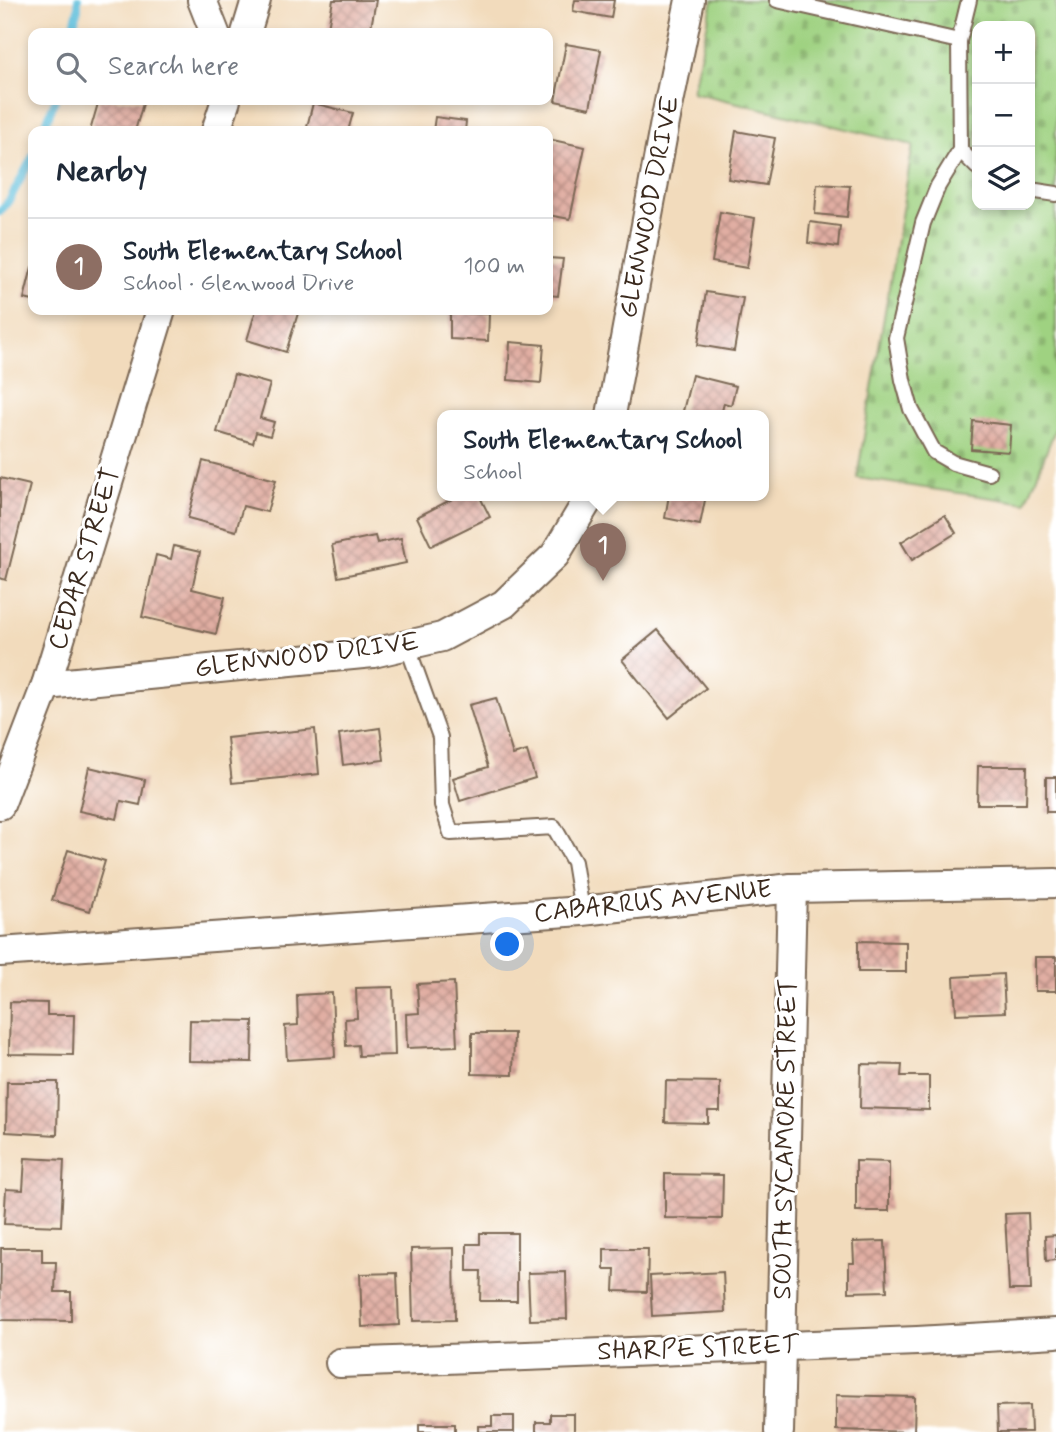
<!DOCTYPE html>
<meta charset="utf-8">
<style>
body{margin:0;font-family:Mynerve,sans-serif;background:#f6f6f7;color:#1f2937}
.controls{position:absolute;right:21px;top:21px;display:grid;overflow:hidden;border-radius:14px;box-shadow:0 4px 10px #0003}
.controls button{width:63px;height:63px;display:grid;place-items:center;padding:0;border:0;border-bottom:2px solid #e0e1e3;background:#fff;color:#1f2937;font:35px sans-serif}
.you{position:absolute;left:508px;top:945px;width:24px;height:24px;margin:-18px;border:5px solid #fff;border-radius:50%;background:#1a73e8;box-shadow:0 0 0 10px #1a73e833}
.badge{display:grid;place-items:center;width:46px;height:46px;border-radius:50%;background:#1f6fb2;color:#fff;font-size:23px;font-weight:700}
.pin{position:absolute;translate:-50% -58px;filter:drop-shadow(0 2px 4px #0008)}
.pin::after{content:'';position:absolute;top:37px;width:24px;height:21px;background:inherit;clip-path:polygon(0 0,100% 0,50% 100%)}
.popup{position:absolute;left:437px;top:410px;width:332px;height:91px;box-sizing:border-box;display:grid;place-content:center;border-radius:14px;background:#fff;filter:drop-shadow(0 2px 5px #0005);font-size:23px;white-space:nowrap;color:#747a83}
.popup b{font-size:26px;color:#1f2937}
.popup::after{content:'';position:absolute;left:50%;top:100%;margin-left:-14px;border:14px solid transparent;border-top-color:#fff}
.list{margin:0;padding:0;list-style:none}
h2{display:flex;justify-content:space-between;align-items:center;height:91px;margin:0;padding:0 28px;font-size:30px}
h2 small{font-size:23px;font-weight:400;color:#747a83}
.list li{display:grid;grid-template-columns:46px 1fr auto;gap:21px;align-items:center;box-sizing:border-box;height:98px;padding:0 28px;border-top:2px solid #e0e1e3}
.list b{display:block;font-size:26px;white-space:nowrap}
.list p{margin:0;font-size:23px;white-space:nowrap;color:#747a83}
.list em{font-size:23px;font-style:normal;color:#747a83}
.icon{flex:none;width:38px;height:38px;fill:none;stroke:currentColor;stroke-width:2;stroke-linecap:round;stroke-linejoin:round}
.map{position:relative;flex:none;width:1056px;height:1432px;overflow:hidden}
.search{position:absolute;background:#fff;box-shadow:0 4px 10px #0003;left:28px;top:28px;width:525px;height:77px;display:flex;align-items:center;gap:18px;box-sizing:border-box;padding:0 24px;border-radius:14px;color:#747a83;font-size:26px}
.panel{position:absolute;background:#fff;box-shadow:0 4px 10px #0003;left:28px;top:126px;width:525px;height:189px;border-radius:14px}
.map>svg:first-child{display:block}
.cemetery{fill:url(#cemetery-stones);stroke:#6d7e50;stroke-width:2;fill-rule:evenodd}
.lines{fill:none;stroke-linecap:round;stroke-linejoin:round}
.stream{stroke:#5bbdda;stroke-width:8}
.building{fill:url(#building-cross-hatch)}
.lane-casing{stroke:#7b6855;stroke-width:18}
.street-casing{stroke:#7b6855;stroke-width:32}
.lane{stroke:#fff;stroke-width:14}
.street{stroke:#fff;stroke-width:28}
.labels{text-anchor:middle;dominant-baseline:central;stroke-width:6;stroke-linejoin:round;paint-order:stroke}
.street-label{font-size:26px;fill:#3b2a1e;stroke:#fff}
</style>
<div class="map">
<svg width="1056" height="1432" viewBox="0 0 1056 1432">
<defs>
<pattern id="cemetery-stones" width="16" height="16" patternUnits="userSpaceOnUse" patternTransform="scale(1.75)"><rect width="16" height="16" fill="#9fd281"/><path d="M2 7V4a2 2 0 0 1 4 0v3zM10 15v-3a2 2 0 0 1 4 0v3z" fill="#8ab46f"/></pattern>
<pattern id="building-cross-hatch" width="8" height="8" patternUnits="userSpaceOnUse" patternTransform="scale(1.75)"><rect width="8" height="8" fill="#e1aea3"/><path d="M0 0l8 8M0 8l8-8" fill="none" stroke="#b88e84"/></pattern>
</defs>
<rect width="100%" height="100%" fill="#fff"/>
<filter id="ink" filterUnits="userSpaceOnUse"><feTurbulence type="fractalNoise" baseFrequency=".0143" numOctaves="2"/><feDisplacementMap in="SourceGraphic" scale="14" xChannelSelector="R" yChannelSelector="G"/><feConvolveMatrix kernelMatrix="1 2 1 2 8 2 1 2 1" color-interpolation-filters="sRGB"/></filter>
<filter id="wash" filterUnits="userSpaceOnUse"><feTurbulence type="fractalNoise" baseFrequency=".00686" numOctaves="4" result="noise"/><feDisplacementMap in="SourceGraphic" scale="28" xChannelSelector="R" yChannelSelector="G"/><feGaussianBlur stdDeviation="1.57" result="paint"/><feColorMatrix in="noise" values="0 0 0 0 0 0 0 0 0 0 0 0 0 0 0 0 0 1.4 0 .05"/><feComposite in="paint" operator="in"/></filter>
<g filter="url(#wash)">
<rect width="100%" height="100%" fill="#f2dbbc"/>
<!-- cemetery -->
<path class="cemetery" d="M713 0H1056V427L1026 503 857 478 913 145 692 92ZM977 26H1030V205H977Z"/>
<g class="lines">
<!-- stream -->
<g class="stream">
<polyline points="72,33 78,9 78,0"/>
<polyline points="43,131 55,100"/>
<polyline points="0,212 10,199 33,156"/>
</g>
</g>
<g id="blocks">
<!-- building -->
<g class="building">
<polygon points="333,0 376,0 370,33 327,33"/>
<polygon points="575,0 614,0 611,18 573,11"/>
<polygon points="566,44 601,50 590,108 555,101"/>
<polygon points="99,100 144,100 135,131 90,131"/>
<polygon points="313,103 353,113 348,131 306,131"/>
<polygon points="435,117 466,121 465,131 433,131"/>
<polygon points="736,131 775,138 766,185 728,179"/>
<polygon points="548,139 585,147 570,219 548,215"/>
<polygon points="817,184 850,186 847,217 815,214"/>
<polygon points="720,212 755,218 747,268 712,262"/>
<polygon points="810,222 840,226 838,247 808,243"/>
<polygon points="548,258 563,259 558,296 548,295"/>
<polygon points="32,267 33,267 33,301 24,299"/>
<polygon points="706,292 743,298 734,351 698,345"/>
<polygon points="256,310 299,310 286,352 247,340"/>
<polygon points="450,313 489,314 488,341 450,339"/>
<polygon points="510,342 544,345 541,383 508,380"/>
<polygon points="234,374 270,384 260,418 274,422 270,436 256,432 253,443 217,432"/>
<polygon points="692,375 736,386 731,405 724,403 721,415 682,415"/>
<polygon points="973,421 1011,425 1009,452 971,449"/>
<polygon points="203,461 276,480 267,512 243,506 236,531 188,518"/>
<polygon points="0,478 30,485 6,580 0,578"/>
<polygon points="460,495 479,495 490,517 431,546 417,517"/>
<polygon points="669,495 706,495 700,525 665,518"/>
<polygon points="945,515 956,533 912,560 901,542"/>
<polygon points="375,536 377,543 401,538 406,563 338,577 332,545"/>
<polygon points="174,546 200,552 192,589 225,597 216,634 142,617 156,555 171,559"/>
<polygon points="658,630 706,688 669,718 622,660"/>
<polygon points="496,698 513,755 527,751 535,778 460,801 453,778 488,767 469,705"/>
<polygon points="380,728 384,760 343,765 339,734"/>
<polygon points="315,729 319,774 232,783 227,738"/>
<polygon points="978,766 1027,766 1026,804 977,804"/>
<polygon points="89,767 145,780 140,805 121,801 117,819 79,811"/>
<rect x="1046" y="777" width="10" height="35"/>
<polygon points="68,850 105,861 90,911 52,900"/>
<polygon points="858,941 906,942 906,972 858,972"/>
<rect x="1035" y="957" width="21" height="34"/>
<polygon points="1003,974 1005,1012 956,1014 954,977"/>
<polygon points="454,982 457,1046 407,1048 406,1014 419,1013 417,984"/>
<polygon points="393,987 395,1055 359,1056 358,1045 346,1046 345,1019 357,1018 356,988"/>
<polygon points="332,993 335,1057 287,1060 285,1026 298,1025 297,995"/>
<polygon points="10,1002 47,1003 47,1015 74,1015 73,1055 9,1054"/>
<polygon points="190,1020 253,1021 252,1062 189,1061"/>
<polygon points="472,1033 514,1033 513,1075 472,1074"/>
<polygon points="861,1064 902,1065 901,1076 929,1076 929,1110 860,1108"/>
<polygon points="666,1081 720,1082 720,1111 708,1111 708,1123 665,1122"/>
<polygon points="7,1082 58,1082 57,1135 6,1132"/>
<polygon points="25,1158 64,1160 61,1226 4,1224 6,1189 23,1190"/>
<polygon points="856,1161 889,1162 889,1211 856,1211"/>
<polygon points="665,1174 723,1175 722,1219 665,1218"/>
<polygon points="1028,1213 1031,1290 1009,1290 1005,1214"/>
<polygon points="480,1233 517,1233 517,1301 480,1301 481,1271 467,1271 467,1244 480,1244"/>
<polygon points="1056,1235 1056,1260 1046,1261 1045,1236"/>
<polygon points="885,1241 887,1291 849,1292 849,1263 854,1263 853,1242"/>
<polygon points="1,1248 42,1248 42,1262 56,1262 55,1292 71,1292 71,1321 0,1320"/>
<polygon points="454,1248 455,1320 413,1321 411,1249"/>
<polygon points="604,1249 648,1249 647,1292 614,1291 615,1269 604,1269"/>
<polygon points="566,1272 567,1319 530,1320 528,1273"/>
<polygon points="723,1272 725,1312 652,1316 650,1276"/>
<polygon points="397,1273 399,1325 362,1327 360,1274"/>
<polygon points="836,1395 915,1397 914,1432 836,1430"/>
<polygon points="1030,1405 1031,1432 998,1432 997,1406"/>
<polygon points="550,1414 574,1414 574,1432 536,1432 536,1422 550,1422"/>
<polygon points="492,1416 514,1416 514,1432 478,1432 478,1426 492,1426"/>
<rect x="419" y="1424" width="36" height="8"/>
</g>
</g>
</g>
<g filter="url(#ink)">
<use href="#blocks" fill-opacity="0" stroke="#7b6855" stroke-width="2"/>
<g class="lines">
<defs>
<g id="lane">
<polyline points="777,0 959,41"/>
<polyline points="969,0 959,41 960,150 977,167"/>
<polyline points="960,150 938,186 923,223 896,338 903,380 911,409 934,452 953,463 989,473"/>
<polyline points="1030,190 1056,194"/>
<polyline points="407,645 440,737 442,805 451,833 554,827 574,862 582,911"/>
</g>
<g id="street">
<polyline points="202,0 215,33"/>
<polyline points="246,33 256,0"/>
<polyline points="216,131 226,100"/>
<polyline points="611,415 665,122 690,0"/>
<polyline points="46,685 373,653 442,637 504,604 555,555 591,495"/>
<polyline points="0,805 46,685 161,310"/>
<polyline points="0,952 582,911 792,888 1056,883"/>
<polyline points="340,1363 917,1341 1056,1333"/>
<polyline points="779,1432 792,888"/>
</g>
</defs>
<!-- lane casing -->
<use href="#lane" class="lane-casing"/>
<!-- street casing -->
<use href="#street" class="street-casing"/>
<!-- lane -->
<use href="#lane" class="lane"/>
<!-- street -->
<use href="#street" class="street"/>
</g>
</g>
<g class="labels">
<!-- street labels -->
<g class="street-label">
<text transform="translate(650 207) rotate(-79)">GLENWOOD DRIVE</text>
<text transform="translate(85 559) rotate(-73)">CEDAR STREET</text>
<text transform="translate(307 656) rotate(-7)">GLENWOOD DRIVE</text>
<text transform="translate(653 902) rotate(-6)">CABARRUS AVENUE</text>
<text transform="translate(786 1139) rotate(-89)">SOUTH SYCAMORE STREET</text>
<text transform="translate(698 1349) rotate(-2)">SHARPE STREET</text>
</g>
</g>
</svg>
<div class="controls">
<button>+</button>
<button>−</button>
<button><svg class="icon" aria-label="layers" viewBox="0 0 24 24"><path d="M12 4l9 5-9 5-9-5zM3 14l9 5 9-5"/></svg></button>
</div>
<div class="you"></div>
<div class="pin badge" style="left:603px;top:581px;background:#8d6e63">1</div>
<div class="popup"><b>South Elementary School</b>School</div>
<div class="search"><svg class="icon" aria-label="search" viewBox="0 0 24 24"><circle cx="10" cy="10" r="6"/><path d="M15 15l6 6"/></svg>Search here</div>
<section class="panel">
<h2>Nearby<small></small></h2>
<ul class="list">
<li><span class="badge" style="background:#8d6e63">1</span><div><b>South Elementary School</b><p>School · Glenwood Drive</p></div><em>100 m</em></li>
</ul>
</section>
</div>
